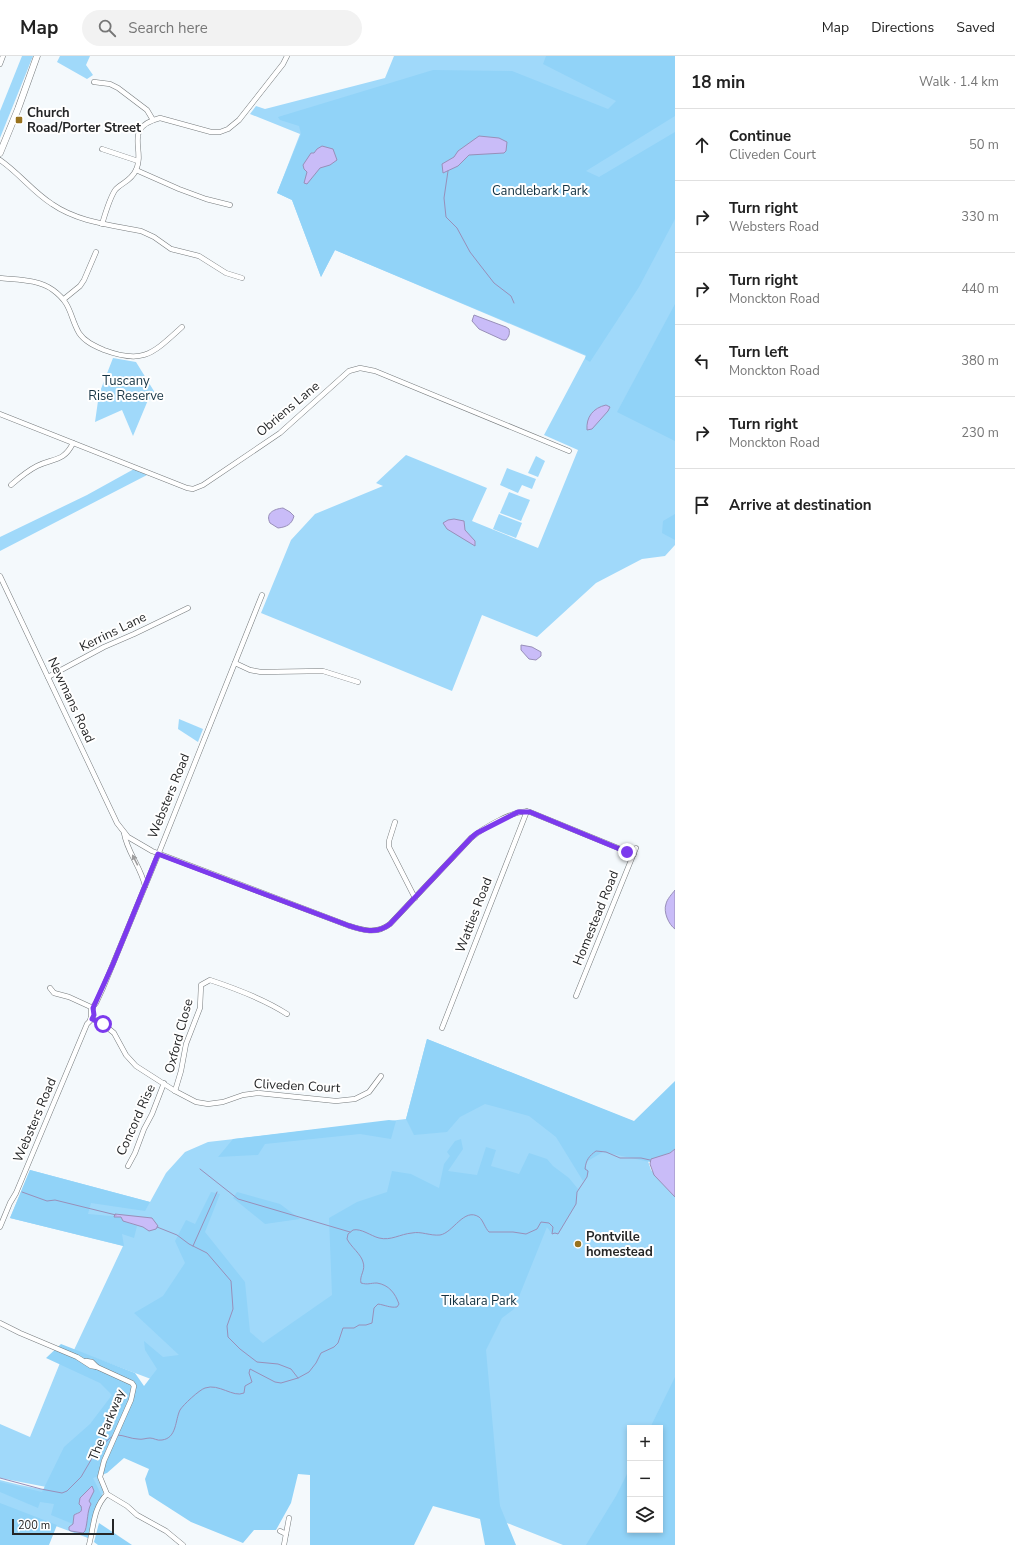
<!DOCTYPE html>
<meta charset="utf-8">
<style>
body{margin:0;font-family:"Nunito Sans",sans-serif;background:#f2f2f2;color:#222}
.controls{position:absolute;right:12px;bottom:12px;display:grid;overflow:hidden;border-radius:0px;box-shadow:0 2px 6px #0003}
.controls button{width:36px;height:36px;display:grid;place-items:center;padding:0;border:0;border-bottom:1px solid #e0e0e0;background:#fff;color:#222;font:20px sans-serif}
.scale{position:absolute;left:12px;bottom:10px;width:102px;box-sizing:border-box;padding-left:4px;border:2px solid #252627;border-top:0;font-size:11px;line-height:14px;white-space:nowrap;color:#252627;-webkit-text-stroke:3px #fff;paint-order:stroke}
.stop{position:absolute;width:12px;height:12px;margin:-9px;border:3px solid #7c3aed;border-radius:50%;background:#fff}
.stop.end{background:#7c3aed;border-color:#fff;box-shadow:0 1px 4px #0008}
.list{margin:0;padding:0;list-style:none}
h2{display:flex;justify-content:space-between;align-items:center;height:52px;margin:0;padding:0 16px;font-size:17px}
h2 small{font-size:13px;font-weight:400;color:#767676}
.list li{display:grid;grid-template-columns:26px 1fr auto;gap:12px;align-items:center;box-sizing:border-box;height:72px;padding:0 16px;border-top:1px solid #e0e0e0}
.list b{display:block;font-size:15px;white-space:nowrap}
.list p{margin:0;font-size:13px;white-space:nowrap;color:#767676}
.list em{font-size:13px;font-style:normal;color:#767676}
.icon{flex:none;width:22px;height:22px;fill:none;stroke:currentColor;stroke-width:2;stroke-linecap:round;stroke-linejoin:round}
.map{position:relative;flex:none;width:675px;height:1489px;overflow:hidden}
header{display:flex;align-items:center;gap:24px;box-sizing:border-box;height:56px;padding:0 20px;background:#fff;border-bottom:1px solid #e0e0e0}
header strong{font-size:19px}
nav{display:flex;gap:22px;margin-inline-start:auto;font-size:14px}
.search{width:280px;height:36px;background:#f2f2f2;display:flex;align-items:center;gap:10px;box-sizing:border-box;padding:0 14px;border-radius:22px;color:#767676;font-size:15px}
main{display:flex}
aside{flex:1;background:#fff}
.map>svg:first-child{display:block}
.green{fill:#a0d9fa;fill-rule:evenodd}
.forest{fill:#91d3f8}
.water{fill:#c9bcf8;stroke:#988fb9}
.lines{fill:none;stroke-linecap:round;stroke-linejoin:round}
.stream{stroke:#988fb9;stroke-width:1}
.minor-casing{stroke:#767b7d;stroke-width:5.5}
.major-casing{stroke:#767b7d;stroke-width:7}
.minor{stroke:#fff;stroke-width:4.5}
.major{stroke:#fff;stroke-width:6}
.oneway{fill:#9d9d9e}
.route{stroke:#7c3aed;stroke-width:5}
.poi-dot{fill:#98721d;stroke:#fff;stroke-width:1.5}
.labels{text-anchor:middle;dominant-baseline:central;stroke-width:4;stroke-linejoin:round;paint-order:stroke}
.poi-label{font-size:13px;font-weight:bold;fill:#252627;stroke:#fff;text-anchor:start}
.park-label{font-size:13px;fill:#153343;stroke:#fff}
.street-label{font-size:13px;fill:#252627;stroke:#fff}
</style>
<header>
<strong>Map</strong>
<div class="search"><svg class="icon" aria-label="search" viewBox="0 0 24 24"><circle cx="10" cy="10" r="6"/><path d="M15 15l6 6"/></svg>Search here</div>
<nav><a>Map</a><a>Directions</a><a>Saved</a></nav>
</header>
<main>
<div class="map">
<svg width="675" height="1489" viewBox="0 0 675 1489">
<rect width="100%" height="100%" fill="#f4f9fc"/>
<!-- green -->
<g class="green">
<polygon points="22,0 33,0 0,82 0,55"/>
<polygon points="60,0 90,0 86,9 93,19 87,23 57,6"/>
<polygon points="394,0 675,0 675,489 665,500 642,503 596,527 537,581 482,559 452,635 261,557 291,484 315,458 383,430 376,427 406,399 487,432 472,465 538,492 578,394 544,379 586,300 335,194 321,221 292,144 277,137 300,78 250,58 256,50 265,53 385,22"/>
<polygon points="113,302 136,306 157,340 148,344 133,380 122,354 95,366 99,338"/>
<polygon points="536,400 545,405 538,421 528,417"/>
<polygon points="507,412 536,423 532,433 522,429 518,437 500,429"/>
<polygon points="134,413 147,419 0,495 0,481 87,439"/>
<polygon points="509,436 530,444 521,465 500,457"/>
<polygon points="499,458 522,467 516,482 493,473"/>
<polygon points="179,663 203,673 198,686 178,673"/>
<path d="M427 983 635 1066 651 1114 675 1141V1489H563L314 1391 188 1337 74 1294 123 1190 10 1162 30 1114 150 1146 166 1117 185 1096 208 1086 406 1063ZM630 1372H660V1474H630Z"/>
<polygon points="62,1302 120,1329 67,1435 0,1422 0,1368 30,1381"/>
<polygon points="99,1417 104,1435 92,1461 88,1482 53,1469 0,1461 0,1424 20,1429 66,1438"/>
</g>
<!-- forest -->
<g class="forest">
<polygon points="546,0 675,0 675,60 586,115 599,121 675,76 675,163 639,231 590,306 585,303 586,299 335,194 321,221 292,144 277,137 301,78 299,70 280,64 278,61 433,14 512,15 608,53 616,45 543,8"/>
<polygon points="675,248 675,385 617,356"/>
<polygon points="675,458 675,484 662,477 663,465"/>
<path d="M427 983 634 1065 675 1025V1093L670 1097 650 1105V1106L603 1096 586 1106V1112L589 1115C588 1120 587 1122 583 1125L556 1081 529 1060 485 1048 460 1061 447 1076 414 1079 406 1063Z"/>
<polygon points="389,1064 396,1065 391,1083 360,1078 265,1088 258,1099 218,1101 233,1083"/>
<path d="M461 1083 463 1093 448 1115 477 1119 486 1091 496 1094 491 1110 519 1118 529 1097 547 1103 553 1110 569 1122 578 1133 577 1136 576 1148 558 1178H552L547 1171 514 1253 502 1262 486 1294 500 1450 516 1489H485L480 1463 433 1450 414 1489H310V1419L298 1418 291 1447 276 1474H254L243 1487 191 1466 149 1439 145 1423 149 1413 124 1402 107 1417 93 1422 102 1440 88 1482 80 1477 85 1475 86 1471 90 1441 86 1436 80 1442 79 1448 81 1450C82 1457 79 1455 74 1459L73 1468 51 1459 54 1448 40 1446 38 1452 0 1436V1426L42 1436 64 1391 90 1368 112 1339 100 1327 46 1302 61 1288 135 1317 144 1330 157 1313 145 1294 144 1285 163 1301 179 1299 134 1257 163 1240 185 1207 175 1185 186 1164 195 1168 211 1136 220 1138 205 1176 245 1226 250 1276 263 1287 332 1239 329 1162 357 1146 387 1136 392 1115 411 1118 439 1132 444 1108 450 1100 447 1096 455 1085Z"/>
<polygon points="30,1114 150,1146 145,1155 91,1147 88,1158 122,1161 123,1165 137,1170 134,1182 122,1178 124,1190 10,1162"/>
<polygon points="237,1136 280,1148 300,1163 265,1168 233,1142"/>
<polygon points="675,1321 675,1489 586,1489 616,1440 630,1412 630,1474 660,1474 660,1372 650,1372"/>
<polygon points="0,1447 57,1469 49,1489 0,1489"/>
<polygon points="99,1467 132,1489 98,1489 94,1486"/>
</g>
<!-- water -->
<g class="water">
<polygon points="479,80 499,82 507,86 506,95 504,97 469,99 458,110 443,117 442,108 454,101 458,95"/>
<polygon points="322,90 333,93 337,104 330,109 320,112 307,128 304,127 307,116 304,113 303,109 311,97 314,97 317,93"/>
<path d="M474 259 506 271 509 273C510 278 509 280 506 284H503L479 273 472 265Z"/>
<path d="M606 349 610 351 608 355 592 373 587 374C586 361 593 352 606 349Z"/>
<path d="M283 452 290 456 294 460C292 468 287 471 278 472L270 467C265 457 274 453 283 452Z"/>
<polygon points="454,463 464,465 465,474 475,485 475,490 447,473 443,467 448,464"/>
<polygon points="521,589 532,591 541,596 541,600 536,604 529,603 521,594"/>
<path d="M675 834V873C669 869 663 856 666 848 667 843 672 838 675 834Z"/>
<polygon points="675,1093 675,1141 654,1119 650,1108 651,1103 670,1097"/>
<polygon points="115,1158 152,1162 158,1170 156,1173 149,1175 143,1171 123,1165 121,1161 114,1161"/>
<path d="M92 1430 94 1435 89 1445 91 1448C87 1455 88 1466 85 1475L83 1477 71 1475 69 1474V1471L73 1468 74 1459C79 1456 83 1457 81 1450L79 1448 80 1442Z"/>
</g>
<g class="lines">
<!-- stream -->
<g class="stream">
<polyline points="448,115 444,142 446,161 457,172 470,196 480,209 494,227 511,240 514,247"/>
<polyline points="200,1113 238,1143 350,1176"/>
<polyline points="22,1136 47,1145 55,1144 116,1159"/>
<polyline points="157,1171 177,1179 189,1188 207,1197 231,1225 233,1253 227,1270 228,1281 240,1293 257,1306 278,1308 291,1313 298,1322"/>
<polyline points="193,1190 217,1136"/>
<path d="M117 1379C124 1379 131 1383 138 1383 142 1384 146 1382 150 1382 154 1382 157 1385 162 1384 177 1382 175 1364 180 1354 183 1349 199 1334 205 1332 219 1327 233 1342 244 1337L245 1330 252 1326 249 1317 250 1313 275 1326 281 1327 298 1322 309 1316 316 1307 321 1297 334 1291 338 1287 343 1272H354L359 1269H366L372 1267 374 1252 378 1248C385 1249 390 1252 397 1251L399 1248C395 1237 389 1229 377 1227 370 1227 368 1229 361 1227 359 1220 366 1214 363 1206 361 1198 351 1191 347 1183L348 1178 353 1174C361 1172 371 1180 379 1182 391 1185 400 1178 412 1177 421 1175 430 1180 440 1179 453 1177 464 1151 479 1161 483 1164 485 1172 489 1176H513L526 1178 537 1173 541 1166 549 1167 553 1171 552 1178 555 1177 558 1178 576 1148 577 1136 587 1121 588 1115 585 1113C586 1104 589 1100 596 1095L606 1096 620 1102H641L650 1104"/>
<polyline points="0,1422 41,1433 62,1437 67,1435 81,1421 98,1392 114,1379"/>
</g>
<defs>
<g id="minor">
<polyline points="0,8 3,0"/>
<polyline points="94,26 110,28 118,32 147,54 153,64"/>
<polyline points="102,93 138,105"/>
<path d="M0 104C19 117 33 136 52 148 78 166 111 169 141 175L154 181 171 193 199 200 226 217 242 222"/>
<polyline points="136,114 179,133 206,143 230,149"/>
<path d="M102 168C105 159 110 140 116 133 123 126 131 125 136 114 146 93 122 72 160 62L211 76H220L228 73 239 64 283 8 287 0"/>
<path d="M0 222C17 224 38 223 53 234 72 248 69 259 79 277 85 286 95 290 104 294 144 309 153 297 182 271"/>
<polyline points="64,243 80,230 84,224 96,196"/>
<polyline points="0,358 187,432 193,433 203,429 280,377 349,315 360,312 375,315 569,395"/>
<path d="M11 429C19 422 27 415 37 410 53 402 64 406 73 387"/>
<path d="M0 520 117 767 128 781 152 795 347 869C362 874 376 879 390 868L471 782C482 773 516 752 530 756L623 794 634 798"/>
<polyline points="235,607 250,614 261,616 323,615 358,626"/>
<polyline points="48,621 104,591 134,578 188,552"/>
<polyline points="395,766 389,785 389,791 415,842"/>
<path d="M124 777C127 796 141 811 145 830"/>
<polyline points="50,932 54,937 69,941 93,952"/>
<polyline points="576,940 636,792"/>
<polyline points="91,962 103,968 114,977 126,999 136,1010 175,1035 196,1046 208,1048 223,1046 243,1039 258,1037 336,1045 355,1043 369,1036 381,1020"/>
<polyline points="90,964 91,961 91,953 96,947 103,932 158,799 262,539"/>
<polyline points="442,972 527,755"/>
<path d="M175 1035 181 1015 186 988 200 952 201 929 210 924C237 933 264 943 287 958"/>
<polyline points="128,1110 135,1097 144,1073 152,1058 164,1027"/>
<polyline points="0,1171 10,1147 16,1137 87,968 92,963"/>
<polyline points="0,1267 20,1277 77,1301 91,1310 97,1311 132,1327 134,1330 131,1344 104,1405 100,1421 107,1438 127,1450 137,1459 166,1475 183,1489"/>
<polyline points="86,1305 92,1306 97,1311"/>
<polyline points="280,1475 286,1478"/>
<path d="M89 1489C94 1470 93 1452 107 1438"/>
<polyline points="284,1489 289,1462"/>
</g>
<polyline id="major" points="0,97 18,53 37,0"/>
</defs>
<!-- minor casing -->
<use href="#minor" class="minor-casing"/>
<!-- major casing -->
<use href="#major" class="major-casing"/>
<!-- minor -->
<use href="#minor" class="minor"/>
<!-- major -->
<use href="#major" class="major"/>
</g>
<!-- one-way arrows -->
<defs><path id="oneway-solid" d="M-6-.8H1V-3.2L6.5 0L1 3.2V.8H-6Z"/></defs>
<use class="oneway" href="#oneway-solid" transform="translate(135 804) rotate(-117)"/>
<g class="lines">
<!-- route -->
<path class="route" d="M103 968 92 963 94 959 93 952 113 908 158 798 347 869C362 874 376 879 390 868L471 782 477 777 518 756H530L627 796"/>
</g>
<!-- markers -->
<g class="poi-dot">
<rect x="15" y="60" width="8" height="8" rx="2"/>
<circle cx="578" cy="1188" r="4"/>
</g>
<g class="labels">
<!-- poi labels -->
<g class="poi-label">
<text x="27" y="57">Church<tspan x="27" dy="15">Road/Porter Street</tspan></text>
<text x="586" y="1181">Pontville<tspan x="586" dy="15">homestead</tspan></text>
</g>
<!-- park labels -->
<g class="park-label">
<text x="540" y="135">Candlebark Park</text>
<text x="126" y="325">Tuscany<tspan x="126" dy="15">Rise Reserve</tspan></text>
<text x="479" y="1245">Tikalara Park</text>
</g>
<!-- street labels -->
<g class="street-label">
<text transform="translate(288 353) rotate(-40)">Obriens Lane</text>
<text transform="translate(113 576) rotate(-26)">Kerrins Lane</text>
<text transform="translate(71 644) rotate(65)">Newmans Road</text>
<text transform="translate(169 740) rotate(-68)">Websters Road</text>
<text transform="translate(474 859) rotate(-69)">Watties Road</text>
<text transform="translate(596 862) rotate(-68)">Homestead Road</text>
<text transform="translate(179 980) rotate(-75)">Oxford Close</text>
<text transform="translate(297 1030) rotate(3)">Cliveden Court</text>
<text transform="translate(35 1064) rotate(-67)">Websters Road</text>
<text transform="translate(136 1064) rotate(-66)">Concord Rise</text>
<text transform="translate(107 1369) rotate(-68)">The Parkway</text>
</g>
</g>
</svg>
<div class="controls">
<button>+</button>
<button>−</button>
<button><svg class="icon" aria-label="layers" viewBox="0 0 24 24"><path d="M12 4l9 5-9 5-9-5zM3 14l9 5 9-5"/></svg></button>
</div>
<div class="scale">200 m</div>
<div class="stop" style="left:103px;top:968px"></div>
<div class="stop end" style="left:627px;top:796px"></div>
</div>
<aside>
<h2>18 min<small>Walk · 1.4 km</small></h2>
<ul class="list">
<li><svg class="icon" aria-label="ahead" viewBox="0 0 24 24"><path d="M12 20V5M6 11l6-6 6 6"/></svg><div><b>Continue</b><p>Cliveden Court</p></div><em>50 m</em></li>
<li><svg class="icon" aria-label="right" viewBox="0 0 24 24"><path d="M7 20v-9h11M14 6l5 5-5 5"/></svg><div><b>Turn right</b><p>Websters Road</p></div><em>330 m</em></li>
<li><svg class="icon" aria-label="right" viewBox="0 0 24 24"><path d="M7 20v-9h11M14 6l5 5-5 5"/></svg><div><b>Turn right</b><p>Monckton Road</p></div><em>440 m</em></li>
<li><svg class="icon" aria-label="left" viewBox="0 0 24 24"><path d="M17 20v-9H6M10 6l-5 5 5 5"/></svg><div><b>Turn left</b><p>Monckton Road</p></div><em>380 m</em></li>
<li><svg class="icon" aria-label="right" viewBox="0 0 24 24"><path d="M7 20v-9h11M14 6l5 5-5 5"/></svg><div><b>Turn right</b><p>Monckton Road</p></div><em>230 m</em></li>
<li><svg class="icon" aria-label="arrive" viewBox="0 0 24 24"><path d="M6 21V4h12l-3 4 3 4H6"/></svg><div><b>Arrive at destination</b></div></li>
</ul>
</aside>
</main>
